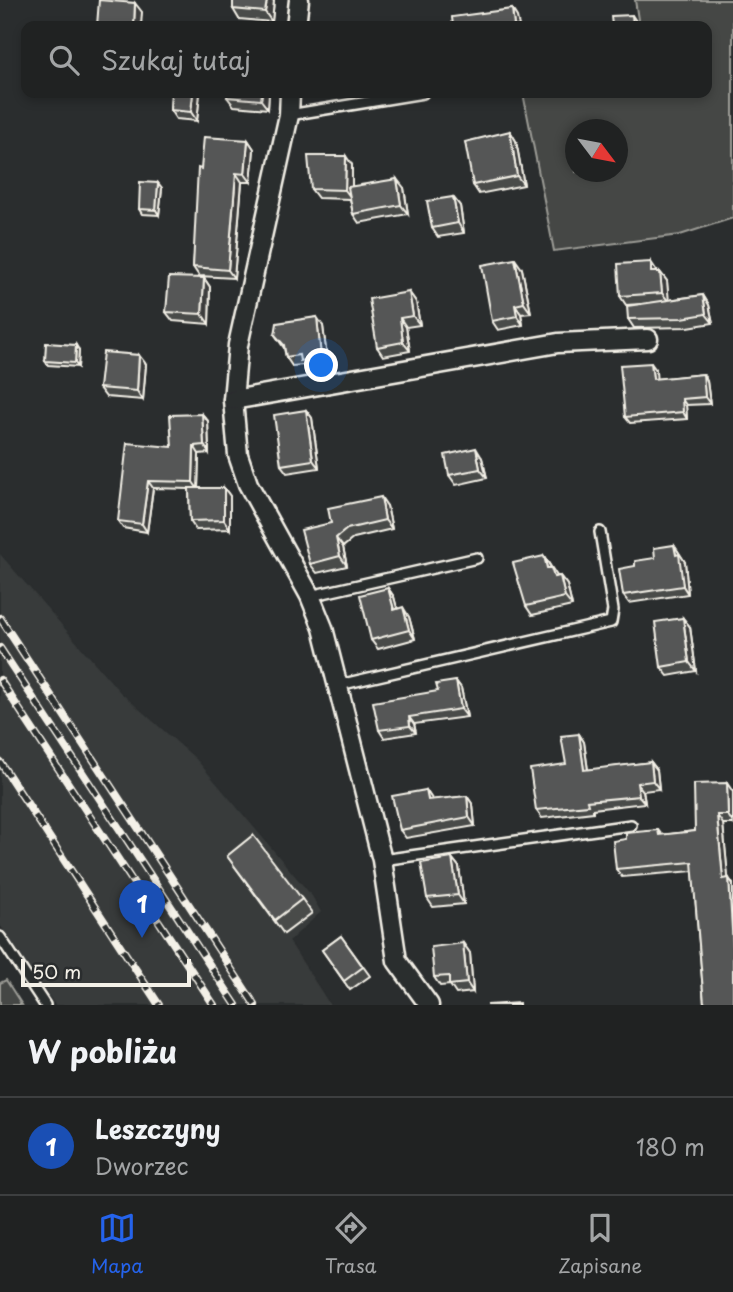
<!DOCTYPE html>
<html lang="pl">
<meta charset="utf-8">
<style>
body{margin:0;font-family:"Playpen Sans",sans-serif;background:#2d2f2f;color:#f1f3f6}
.compass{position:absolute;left:565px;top:119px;width:63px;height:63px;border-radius:50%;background:#202222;box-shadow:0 4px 10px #0003;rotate:122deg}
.scale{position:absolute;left:21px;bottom:18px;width:170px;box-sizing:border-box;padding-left:7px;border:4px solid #f4f1e8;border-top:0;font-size:19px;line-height:24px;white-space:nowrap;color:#f4f1e8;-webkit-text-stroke:5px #2a2d2e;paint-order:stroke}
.you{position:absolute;left:322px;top:366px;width:24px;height:24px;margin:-18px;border:5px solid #fff;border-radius:50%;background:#1a73e8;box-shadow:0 0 0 10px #1a73e833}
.badge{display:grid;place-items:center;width:46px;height:46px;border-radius:50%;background:#2563eb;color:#fff;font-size:23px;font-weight:700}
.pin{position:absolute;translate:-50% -58px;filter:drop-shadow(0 2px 4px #0008)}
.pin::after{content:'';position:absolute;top:37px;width:24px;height:21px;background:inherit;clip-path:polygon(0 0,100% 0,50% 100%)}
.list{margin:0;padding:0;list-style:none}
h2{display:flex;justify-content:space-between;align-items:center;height:91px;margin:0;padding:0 28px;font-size:30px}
h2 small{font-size:23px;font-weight:400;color:#a2a4a5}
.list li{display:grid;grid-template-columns:46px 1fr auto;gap:21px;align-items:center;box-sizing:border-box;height:98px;padding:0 28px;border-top:2px solid #3d3f40}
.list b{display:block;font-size:26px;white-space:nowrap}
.list p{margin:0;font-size:23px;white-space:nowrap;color:#a2a4a5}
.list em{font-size:23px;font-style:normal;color:#a2a4a5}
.icon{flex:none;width:38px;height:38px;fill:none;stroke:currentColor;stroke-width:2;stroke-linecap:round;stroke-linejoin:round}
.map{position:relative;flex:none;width:733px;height:1005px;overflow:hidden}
.search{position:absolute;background:#202222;box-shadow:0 4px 10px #0003;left:21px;right:21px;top:21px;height:77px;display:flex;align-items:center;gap:18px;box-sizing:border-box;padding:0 24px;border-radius:14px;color:#a2a4a5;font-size:26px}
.sheet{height:189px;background:#202222}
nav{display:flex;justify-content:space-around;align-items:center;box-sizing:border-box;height:98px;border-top:2px solid #3d3f40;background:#202222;font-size:19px;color:#a2a4a5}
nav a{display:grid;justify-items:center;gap:4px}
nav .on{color:#2563eb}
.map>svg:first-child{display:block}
.built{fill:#373a3a}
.green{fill:#444645;stroke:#9c9c96;stroke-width:2;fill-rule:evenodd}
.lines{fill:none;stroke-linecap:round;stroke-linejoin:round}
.service-casing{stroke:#f4f1e8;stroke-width:14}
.minor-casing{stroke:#f4f1e8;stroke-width:23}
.service{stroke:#2a2d2e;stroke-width:9}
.minor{stroke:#2a2d2e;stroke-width:18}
.rail-casing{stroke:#f4f1e8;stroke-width:8}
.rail{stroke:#2a2d2e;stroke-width:5;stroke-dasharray:16;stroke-linecap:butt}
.wall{fill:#494b4a;stroke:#f4f1e8;stroke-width:2}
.shaded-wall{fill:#3c3d3c;stroke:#f4f1e8;stroke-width:2}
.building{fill:#555756;stroke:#f4f1e8;stroke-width:2}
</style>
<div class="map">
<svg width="733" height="1005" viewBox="0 0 733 1005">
<rect width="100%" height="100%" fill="#2a2d2e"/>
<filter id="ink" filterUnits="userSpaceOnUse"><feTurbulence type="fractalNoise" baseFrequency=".0143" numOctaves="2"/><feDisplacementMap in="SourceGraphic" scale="14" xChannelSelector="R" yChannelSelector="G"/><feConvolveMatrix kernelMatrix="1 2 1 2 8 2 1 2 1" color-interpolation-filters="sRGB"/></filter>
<g filter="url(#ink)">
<!-- built -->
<polygon class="built" points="0,554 120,692 196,759 312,896 321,912 289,941 330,1005 55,1005 0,925"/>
<!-- green -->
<g class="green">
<path d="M635 0H733V218L680 235 554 251 523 93H707V26H639ZM576 130H618V172H576Z"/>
<polygon points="6,980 22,1005 0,1005 0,983"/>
</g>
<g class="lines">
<defs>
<g id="service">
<polyline points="289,115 423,93"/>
<polyline points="310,596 477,558"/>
<polyline points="339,685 611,622 613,610 600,532"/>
<polyline points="382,860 631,825"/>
<polyline points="0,937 45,1005"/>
</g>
<g id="minor">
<polyline points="296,26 299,0"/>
<polyline points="290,93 289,115 238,345 233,400 238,455 248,484 310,596 323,628 382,860 397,961 429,1005"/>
<polyline points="233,400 558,343 648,339"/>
</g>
</defs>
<!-- service casing -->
<use href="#service" class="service-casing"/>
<!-- minor casing -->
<use href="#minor" class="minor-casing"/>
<!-- service -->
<use href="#service" class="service"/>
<!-- minor -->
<use href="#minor" class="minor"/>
<defs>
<g id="rail">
<polyline points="0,618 255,1005"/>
<polyline points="0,648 236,1005"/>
<polyline points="0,680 214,1005"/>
<polyline points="0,762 159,1005"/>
</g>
</defs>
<!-- rail casing -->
<use href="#rail" class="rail-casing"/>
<!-- rail -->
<use href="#rail" class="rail"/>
</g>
<!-- wall -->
<g class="wall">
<polygon points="274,0 272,22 239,19 233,9"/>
<polygon points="171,93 200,93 197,121 176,119 170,110"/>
<polygon points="228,93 269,93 268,109 234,106 227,97"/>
<polygon points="510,131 516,141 524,185 479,194 473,185"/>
<polygon points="248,140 254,149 251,182 242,182 234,278 199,276 193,267 201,169"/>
<polygon points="352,165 352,187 404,188 408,214 359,223 353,214 350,199 318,198 311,189"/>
<polygon points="158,183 162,188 159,215 142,214 139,209"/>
<polygon points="453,197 460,206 464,233 438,237 432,228"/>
<polygon points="522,269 531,313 521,314 523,325 498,330 492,321"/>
<polygon points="657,271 657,272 660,272 667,281 668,300 703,295 709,305 713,323 688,327 634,328 628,319 643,304 626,305 620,296"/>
<polygon points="204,278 210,287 209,324 173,321 166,312"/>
<polygon points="409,292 416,302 420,325 406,327 410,351 383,356 377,347"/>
<polygon points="323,326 328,366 306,369 303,365 292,366 286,357 284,348 275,335"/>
<polygon points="79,350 78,367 48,365 45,361"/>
<polygon points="146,364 143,400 106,397 99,388"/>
<polygon points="656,370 656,379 703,374 707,381 710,404 686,405 687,419 630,423 625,417"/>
<polygon points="306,410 312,418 319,468 287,473 281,465"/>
<polygon points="202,414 208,421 209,453 199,454 198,488 224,488 230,496 230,529 196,530 190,521 189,489 153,488 147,532 123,528 118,521 172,447"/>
<polygon points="482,458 487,478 456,485 449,475"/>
<polygon points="387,506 392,529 354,538 343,547 347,566 317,573 310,564 331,523"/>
<polygon points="674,545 685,562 688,594 629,603 623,595 635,566 655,558"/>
<polygon points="544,556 557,576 560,576 567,585 572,606 532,615 526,606"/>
<polygon points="388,588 394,597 397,609 409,617 415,639 378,649 371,640"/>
<polygon points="683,618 690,627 696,671 668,676 661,667"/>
<polygon points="456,681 461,688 467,717 414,724 416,733 384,738 379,730 438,691"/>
<polygon points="579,734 584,742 588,770 651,762 657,770 659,789 643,791 645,803 593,809 593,812 542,818 536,810 566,764"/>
<polygon points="426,790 432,800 467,796 473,805 475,826 406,838 400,830"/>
<polygon points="733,792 733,824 723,824 728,878 733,884 733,1005 705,1005 704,1003 693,871 622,877 616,869 626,839 658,830 662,835 695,831"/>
<polygon points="227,856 302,899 312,913 284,934"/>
<polygon points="452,858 459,867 464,904 433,907 427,898"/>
<polygon points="341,936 370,976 350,990 322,950"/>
<polygon points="463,943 470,953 473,992 456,994 450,985 440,986 434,977"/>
</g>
<!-- shaded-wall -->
<g class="shaded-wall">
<polygon points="267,0 274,0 272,22 265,12"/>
<polygon points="135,3 142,12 141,26 134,26"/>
<polygon points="512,9 517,17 519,26 514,26"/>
<polygon points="632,15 638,24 638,26 633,26"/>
<polygon points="193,93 200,93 197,121 191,112"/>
<polygon points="262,93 269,93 268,109 261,100"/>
<polygon points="510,131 516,141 524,185 517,176"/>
<polygon points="248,140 254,149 251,182 245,174"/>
<polygon points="346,156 352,165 352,199 345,190"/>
<polygon points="236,173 242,182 234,278 228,270"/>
<polygon points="397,179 404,188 408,214 401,205"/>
<polygon points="158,183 162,188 159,215 156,210"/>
<polygon points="453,197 460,206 464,233 458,223"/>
<polygon points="515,259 522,269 531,313 524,303"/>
<polygon points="651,262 657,271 658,282 651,272"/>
<polygon points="660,272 667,281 669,302 662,293"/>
<polygon points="204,278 210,287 209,324 202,314"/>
<polygon points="409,292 416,302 420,325 413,316"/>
<polygon points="703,295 709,305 713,323 706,314"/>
<polygon points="515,305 521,314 523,325 517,316"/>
<polygon points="317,317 323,326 328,366 321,357"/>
<polygon points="400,318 406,327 410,351 403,342"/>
<polygon points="76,345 79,350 78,367 75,363"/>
<polygon points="139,355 146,364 143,400 137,391"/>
<polygon points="651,363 656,370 657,386 653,379"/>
<polygon points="703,374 707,381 710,404 705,397"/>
<polygon points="682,399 686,405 687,419 683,412"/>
<polygon points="306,410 312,418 319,468 313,460"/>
<polygon points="202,414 208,421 209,453 204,445"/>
<polygon points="194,446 199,454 198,489 193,482"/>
<polygon points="476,448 482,458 487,478 480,469"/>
<polygon points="148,481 153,488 147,532 142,524"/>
<polygon points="224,488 230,496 230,529 224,520"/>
<polygon points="381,497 387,506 392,529 385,520"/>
<polygon points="336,538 343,547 347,566 340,556"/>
<polygon points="674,545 685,562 688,594 683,586 676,555"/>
<polygon points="544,556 550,566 553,578 547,568"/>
<polygon points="560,576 567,585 572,606 565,597"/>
<polygon points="388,588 394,597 400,619 394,610"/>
<polygon points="403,607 409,617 415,639 409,630"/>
<polygon points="683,618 690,627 696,671 689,662"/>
<polygon points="456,681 461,688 467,717 461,709"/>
<polygon points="409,717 414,724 416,733 410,726"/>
<polygon points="579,734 584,742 589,778 584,770"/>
<polygon points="651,762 657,770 659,789 653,781"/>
<polygon points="637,783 643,791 645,803 639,796"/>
<polygon points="727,783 733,792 733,823 728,815"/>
<polygon points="426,790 432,799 434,808 428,800"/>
<polygon points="467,796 473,805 475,826 469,817"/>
<polygon points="717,815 723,824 729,887 723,879"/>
<polygon points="452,858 459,867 464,904 458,895"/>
<polygon points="729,878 733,884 733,947"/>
<polygon points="463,943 470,953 473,992 467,983"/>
</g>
<!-- building -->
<g class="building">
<polygon points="99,0 135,3 134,26 97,26"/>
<polygon points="233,0 267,0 265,12 233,9"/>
<polygon points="512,9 514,26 453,26 452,17"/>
<polygon points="632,15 633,26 612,26 611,16"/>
<polygon points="171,93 193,93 191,112 170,110"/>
<polygon points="228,93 262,93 261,100 227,97"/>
<polygon points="510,131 517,176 473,185 465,142"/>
<polygon points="204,137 248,140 245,174 236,173 228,270 193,267 198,168 201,169"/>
<polygon points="308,156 346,156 345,190 311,189"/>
<polygon points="397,179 401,205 353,214 348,187"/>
<polygon points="140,182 158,183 156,210 139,209"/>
<polygon points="453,197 458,223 432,228 427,201"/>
<polygon points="515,259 524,303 515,305 517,316 492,321 482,265"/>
<polygon points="651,262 651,272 660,272 662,293 620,296 618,264"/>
<polygon points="169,277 204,278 202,314 166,312"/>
<polygon points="409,292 413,316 400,318 403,342 377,347 369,299"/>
<polygon points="703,295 706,314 682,318 628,319 627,306"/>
<polygon points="317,317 321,357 300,361 299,355 286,357 284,345 275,335 277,323"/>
<polygon points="46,343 76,345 75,363 45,361"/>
<polygon points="103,352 139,355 137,391 99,388"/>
<polygon points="651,363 653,379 703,374 705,397 682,399 683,412 625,417 620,365"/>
<polygon points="306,410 313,460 281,465 274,415"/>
<polygon points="202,414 204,445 194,446 193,482 148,481 142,524 118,521 127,443 172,447 170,415"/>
<polygon points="476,448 480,469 449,475 445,455"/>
<polygon points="189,488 224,488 224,520 190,521"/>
<polygon points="381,497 385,520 347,529 336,538 340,556 310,564 301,530 331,523 328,508"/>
<polygon points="674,545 676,555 679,554 683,586 623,595 619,569 635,566 635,561 655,558 654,548"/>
<polygon points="544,556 547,568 551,568 554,577 560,576 565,597 526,606 513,563"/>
<polygon points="388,588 394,610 403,607 409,630 371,640 360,595"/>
<polygon points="683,618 689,662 661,667 655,622"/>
<polygon points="456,681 461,709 409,717 410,726 379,730 373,702 438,691 436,684"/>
<polygon points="579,734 584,770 651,762 653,781 637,783 639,796 587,801 588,805 536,810 530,769 566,764 561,736"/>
<polygon points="727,783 728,815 717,815 723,879 729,878 733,947 733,1005 710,1005 710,1003 704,1003 692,862 616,869 613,841 626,839 626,833 658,830 659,835 695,831 694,784"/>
<polygon points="426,790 428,800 467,796 469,817 400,830 392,796"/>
<polygon points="253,835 302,899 275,920 227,856"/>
<polygon points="452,858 458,895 427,898 421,863"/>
<polygon points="341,936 363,967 344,981 322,950"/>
<polygon points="463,943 467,983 449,985 449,976 434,977 431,947"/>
<polygon points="519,1003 519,1005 487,1005"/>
</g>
</g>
</svg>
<svg class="compass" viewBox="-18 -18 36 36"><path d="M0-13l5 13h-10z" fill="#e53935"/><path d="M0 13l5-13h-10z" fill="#a2a4a5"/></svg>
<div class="scale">50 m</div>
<div class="you"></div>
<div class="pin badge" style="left:142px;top:938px;background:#1a4fb4">1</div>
<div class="search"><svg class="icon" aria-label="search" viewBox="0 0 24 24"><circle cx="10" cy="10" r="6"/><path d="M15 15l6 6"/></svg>Szukaj tutaj</div>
</div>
<section class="sheet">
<h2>W pobliżu<small></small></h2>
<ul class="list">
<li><span class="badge" style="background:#1a4fb4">1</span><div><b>Leszczyny</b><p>Dworzec</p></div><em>180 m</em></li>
</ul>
</section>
<nav>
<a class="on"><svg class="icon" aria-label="map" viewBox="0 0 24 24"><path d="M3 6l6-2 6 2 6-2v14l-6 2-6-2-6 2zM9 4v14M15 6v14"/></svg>Mapa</a>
<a><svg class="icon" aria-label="directions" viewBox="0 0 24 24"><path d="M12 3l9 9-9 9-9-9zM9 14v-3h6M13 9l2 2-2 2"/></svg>Trasa</a>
<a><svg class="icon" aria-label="saved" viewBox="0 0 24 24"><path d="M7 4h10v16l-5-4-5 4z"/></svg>Zapisane</a>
</nav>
